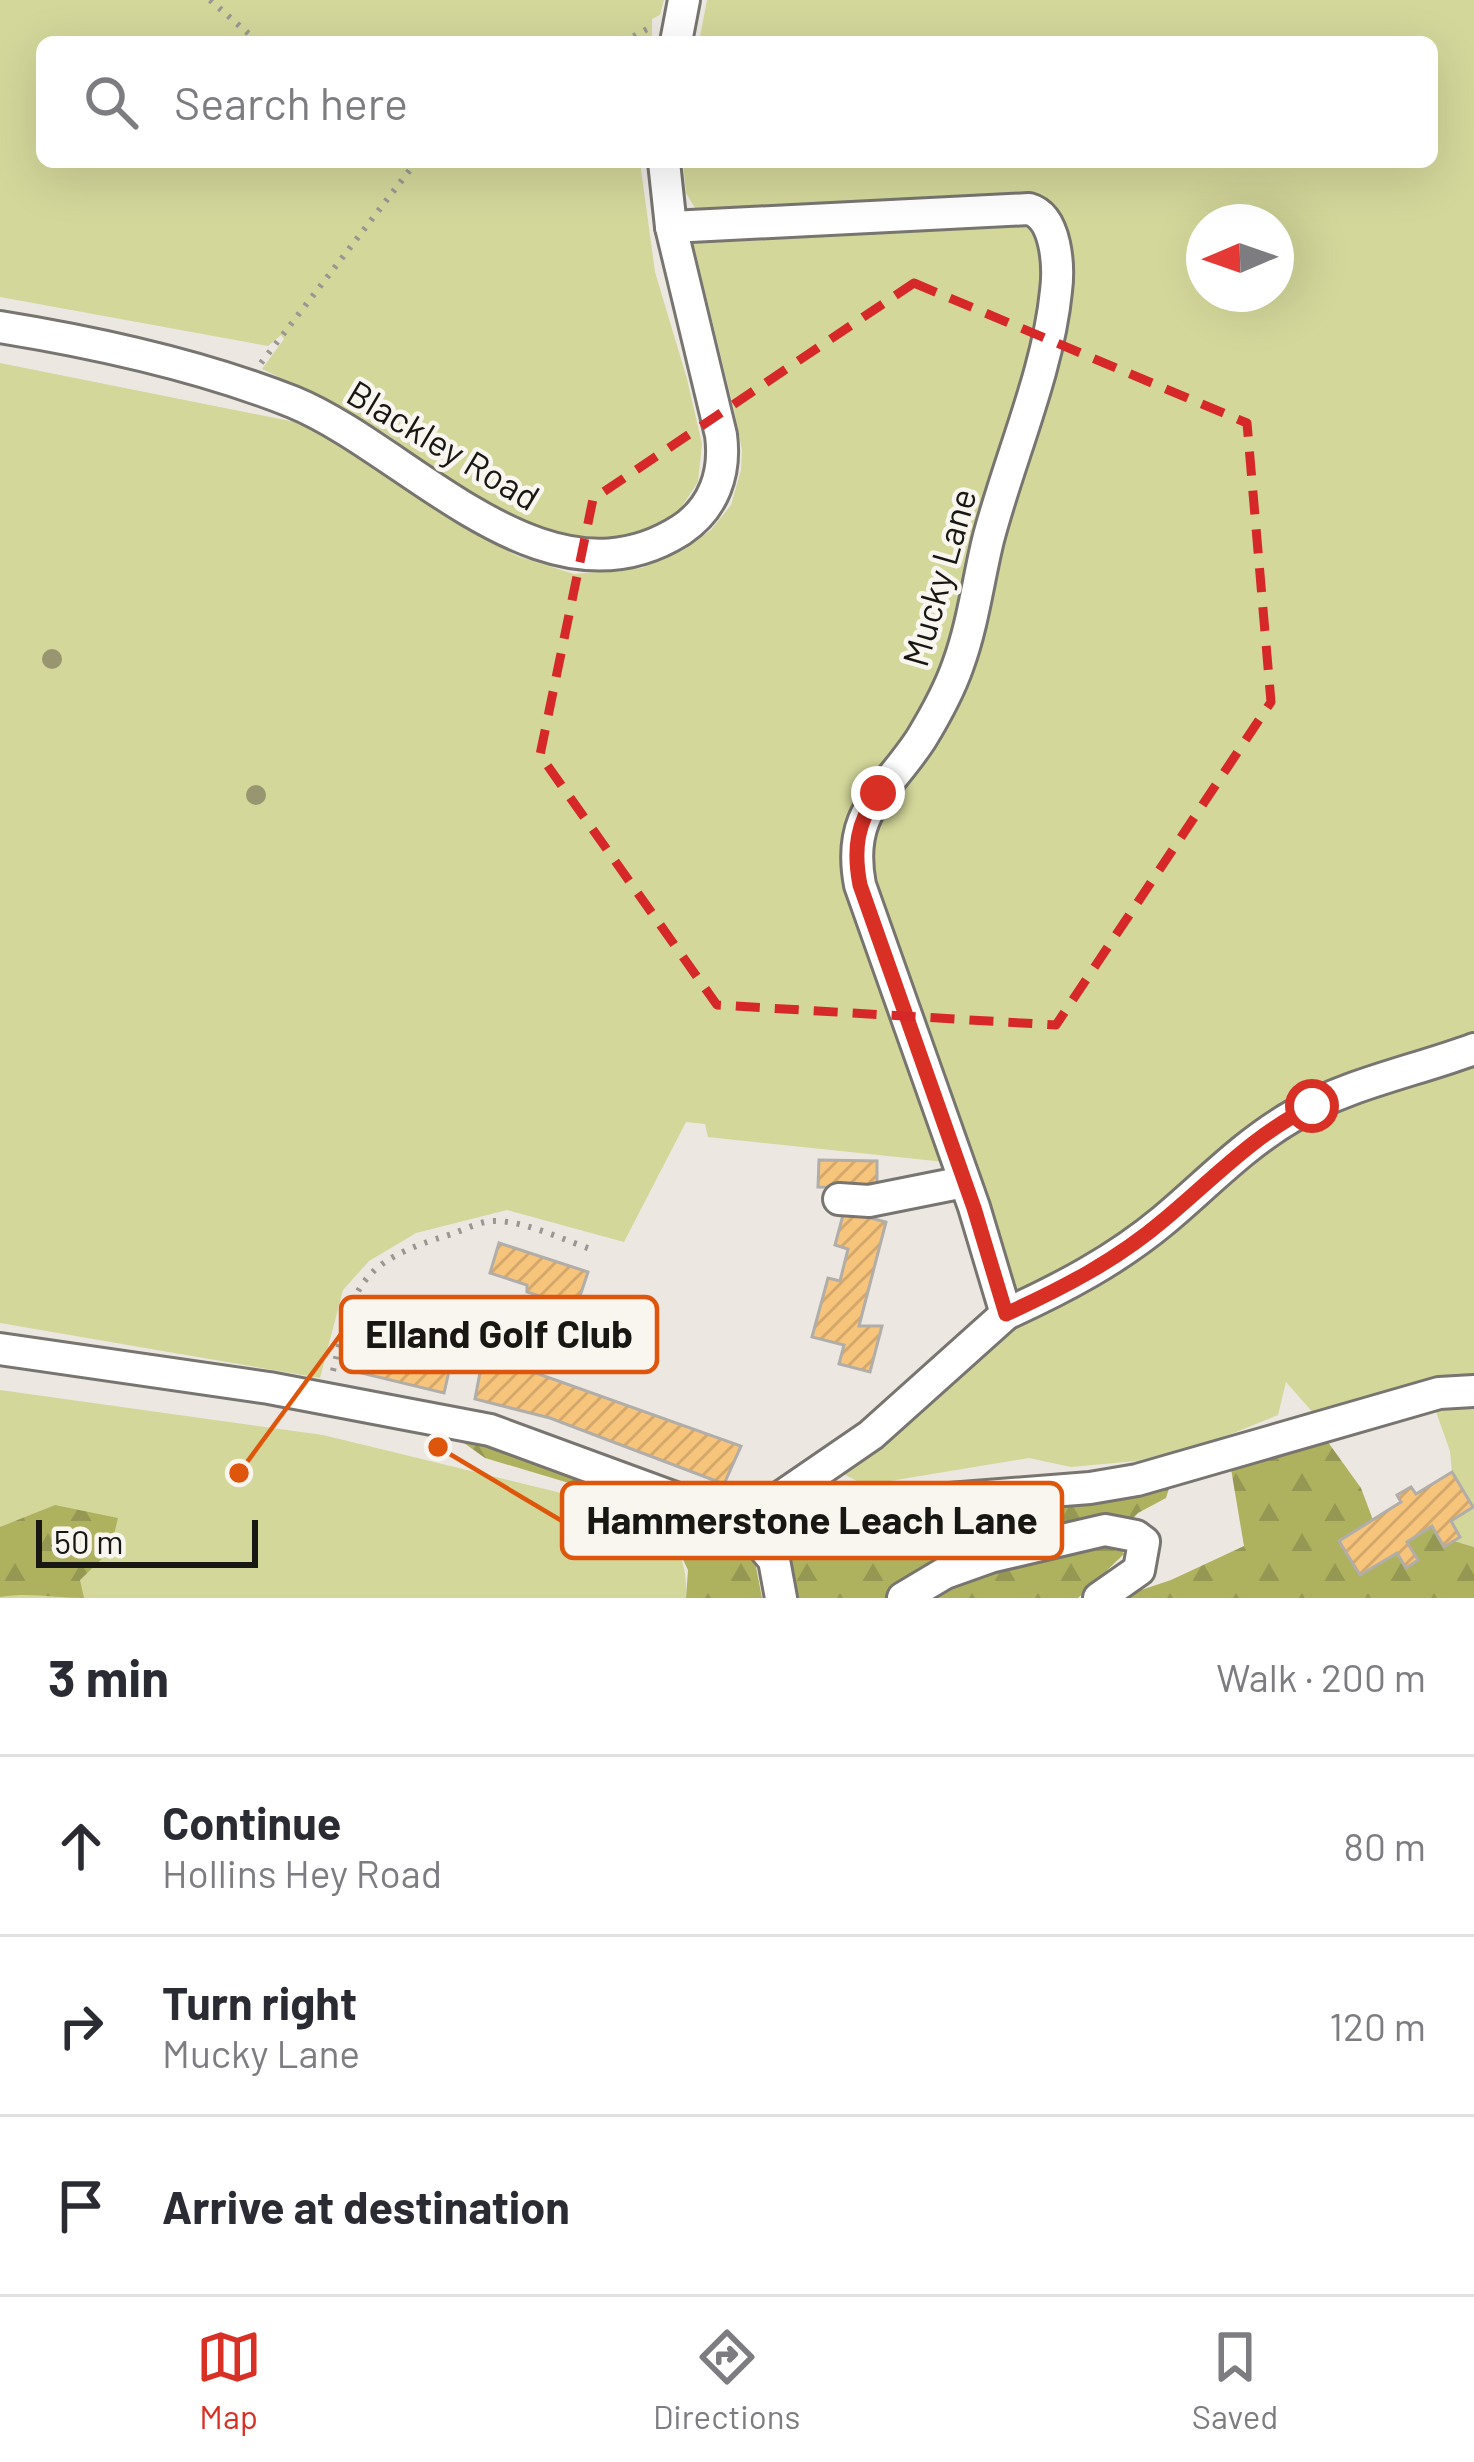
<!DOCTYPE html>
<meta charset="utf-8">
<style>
body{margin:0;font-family:Barlow,sans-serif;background:#f2f2f3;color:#2b2b33}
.compass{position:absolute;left:1186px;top:204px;width:108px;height:108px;border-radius:50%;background:#fff;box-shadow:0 12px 48px #0002;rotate:268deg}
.scale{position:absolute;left:36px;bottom:30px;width:222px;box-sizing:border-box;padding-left:12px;border:6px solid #181714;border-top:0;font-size:33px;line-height:42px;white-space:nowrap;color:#181714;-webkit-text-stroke:9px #f9f5ef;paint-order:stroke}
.stop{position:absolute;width:36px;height:36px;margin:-27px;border:9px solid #d93025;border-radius:50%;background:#fff}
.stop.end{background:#d93025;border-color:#fff;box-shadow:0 3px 12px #0008}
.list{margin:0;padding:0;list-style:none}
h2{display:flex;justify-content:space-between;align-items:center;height:156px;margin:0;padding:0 48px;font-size:51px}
h2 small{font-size:39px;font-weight:400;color:#7c7c81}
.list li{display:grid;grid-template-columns:78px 1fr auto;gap:36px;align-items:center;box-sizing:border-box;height:180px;padding:0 48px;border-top:3px solid #e1e1e2}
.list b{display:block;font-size:45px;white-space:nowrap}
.list p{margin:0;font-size:39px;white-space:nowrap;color:#7c7c81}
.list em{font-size:39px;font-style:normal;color:#7c7c81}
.icon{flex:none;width:66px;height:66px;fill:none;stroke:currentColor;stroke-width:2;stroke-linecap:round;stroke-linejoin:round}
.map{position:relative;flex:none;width:1474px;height:1598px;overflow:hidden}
.search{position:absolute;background:#fff;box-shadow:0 12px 48px #0002;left:36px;right:36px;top:36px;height:132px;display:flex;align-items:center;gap:30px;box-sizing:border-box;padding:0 42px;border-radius:18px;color:#7c7c81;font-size:45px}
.sheet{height:696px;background:#fff}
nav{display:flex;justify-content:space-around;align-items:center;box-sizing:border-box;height:168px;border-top:3px solid #e1e1e2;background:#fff;font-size:33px;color:#7c7c81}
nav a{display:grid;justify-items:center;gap:6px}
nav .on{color:#d93025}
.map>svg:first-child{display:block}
.green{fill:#d3d79a;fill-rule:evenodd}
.forest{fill:url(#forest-firs)}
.building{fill:url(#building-hatch);stroke:#b1ada8;stroke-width:3}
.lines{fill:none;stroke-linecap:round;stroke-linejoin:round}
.minor-casing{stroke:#78746f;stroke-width:36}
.path{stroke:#9a9792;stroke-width:6;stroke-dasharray:3 9;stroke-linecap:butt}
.minor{stroke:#fff;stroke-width:30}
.tree{fill:#979671}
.route{stroke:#d93025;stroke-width:15}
.marked{fill:none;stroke:#d62828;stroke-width:9;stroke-dasharray:24 15;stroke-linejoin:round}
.labels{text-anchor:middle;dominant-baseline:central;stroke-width:9;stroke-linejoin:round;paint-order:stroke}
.street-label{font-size:36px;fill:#181714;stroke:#f9f5ef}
.leader{fill:none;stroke:#de560c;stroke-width:4.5}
.callout-dot{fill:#de560c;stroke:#f9f5ef;stroke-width:4.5}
.callout{fill:#f9f5ef;stroke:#de560c;stroke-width:4.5}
.callout-label{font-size:39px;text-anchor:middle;font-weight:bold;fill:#181714}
</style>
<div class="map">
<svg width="1474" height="1598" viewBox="0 0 1474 1598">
<defs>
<pattern id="forest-firs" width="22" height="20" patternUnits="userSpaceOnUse" patternTransform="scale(3)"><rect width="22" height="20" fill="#aeb25f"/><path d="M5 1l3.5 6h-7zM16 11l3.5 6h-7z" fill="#959852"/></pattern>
<pattern id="building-hatch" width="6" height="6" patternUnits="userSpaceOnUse" patternTransform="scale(3)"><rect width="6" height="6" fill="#f7c47c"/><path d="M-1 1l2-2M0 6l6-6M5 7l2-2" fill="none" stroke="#d3a86a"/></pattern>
</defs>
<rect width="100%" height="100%" fill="#ece7e1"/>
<!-- green -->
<g class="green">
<polygon points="0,0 664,0 660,15 652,19 652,42 42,42 42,162 640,162 655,272 687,379 702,444 698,482 678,512 665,522 620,538 589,539 531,526 468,493 388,435 332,402 262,369 284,339 281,335 268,346 0,297"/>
<path d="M707 0H1474V1036L1277 1108 1215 1154 1169 1205 1130 1238 1018 1293 901 989 864 842 929 742 1027 432 1052 212 697 211 686 193 683 162H1432V42H699ZM1204 222H1276V294H1204Z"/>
<polygon points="1026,222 1041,238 1049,309 940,688 854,816 945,1162 708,1137 705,1124 686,1122 624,1242 507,1210 416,1233 369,1261 343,1290 320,1378 0,1323 0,363 305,424 369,458 458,523 517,556 574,574 642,568 682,551 711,530 731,505 741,470 742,450 734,410 693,242 695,236"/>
<polygon points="1474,1058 1474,1383 1316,1416 1286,1382 1278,1415 1211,1442 1136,1461 1071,1467 1029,1458 878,1483 861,1483 839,1472 1023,1316 1292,1128"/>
<path d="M0 1390 323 1435 635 1511C671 1540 688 1549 686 1598H0Z"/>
<polygon points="1451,1400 1474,1401 1474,1547 1454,1541 1460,1536 1451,1521 1473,1507 1452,1472 1450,1451 1435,1409"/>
</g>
<!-- forest -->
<g class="forest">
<polygon points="457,1431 542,1433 624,1462 719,1505 751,1541 762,1598 686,1598 688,1570 675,1543 635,1511 569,1483 485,1458 464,1443"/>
<polygon points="1325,1438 1361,1488 1373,1520 1339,1541 1360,1575 1397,1553 1406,1567 1418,1560 1407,1542 1432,1526 1444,1546 1454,1541 1474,1547 1474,1598 1117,1598 1171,1580 1244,1546 1231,1469 1291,1445"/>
<polygon points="1171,1482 1166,1498 1138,1513 1114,1537 1124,1554 1078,1598 792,1598 782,1526 788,1518 877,1518 1058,1507"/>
<path d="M55 1505 118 1518 110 1551 80 1580 84 1598C52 1598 31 1592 0 1597V1527Z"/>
</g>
<!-- building -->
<g class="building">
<polygon points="819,1160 877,1161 877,1188 818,1187"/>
<polygon points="844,1211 886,1222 859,1326 882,1326 870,1372 839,1364 844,1345 812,1337 828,1278 840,1281 848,1249 835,1245"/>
<polygon points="499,1243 588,1272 576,1308 527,1292 527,1285 490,1273"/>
<polygon points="365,1338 452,1358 444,1393 357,1372"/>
<polygon points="484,1351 534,1361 533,1372 741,1446 724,1484 550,1418 475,1399"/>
<polygon points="1452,1472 1473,1507 1451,1521 1460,1537 1444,1547 1432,1526 1407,1542 1418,1560 1406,1568 1397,1553 1360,1575 1339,1541 1401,1502 1397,1495 1411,1487 1416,1494"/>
</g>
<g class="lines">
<defs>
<g id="minor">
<polyline points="676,42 684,0"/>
<path d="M671 227 1029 209C1057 217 1059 267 1056 291 1048 373 1009 459 988 540 978 581 973 624 958 665 949 691 935 716 921 739 885 794 846 811 860 885L974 1207 1006 1314 871 1435 743 1523"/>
<path d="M0 327C99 343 200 365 293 402 410 450 545 617 681 530 714 508 726 473 721 435L671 227 664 162"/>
<polyline points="839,1199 869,1201 964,1182"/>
<path d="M1006 1314C1063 1288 1116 1260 1164 1220 1206 1185 1244 1144 1293 1116 1347 1084 1415 1071 1474 1049"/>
<polyline points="0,1349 269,1388 490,1430 743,1523 774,1560 781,1598"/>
<polyline points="770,1506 795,1511 1090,1488 1137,1480 1439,1393 1474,1391"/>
<polyline points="903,1598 945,1573 990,1557 1105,1530 1136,1536 1144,1542 1139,1570 1099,1598"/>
</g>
</defs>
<!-- minor casing -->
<use href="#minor" class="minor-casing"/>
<!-- path -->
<g class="path">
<polyline points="210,0 258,42"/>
<polyline points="623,42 651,27"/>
<polyline points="261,363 416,162"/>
<path d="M333 1371C353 1283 361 1261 452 1234 466 1229 482 1220 497 1221 528 1222 566 1241 596 1251"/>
</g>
<!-- minor -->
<use href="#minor" class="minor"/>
</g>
<!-- trees -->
<g class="tree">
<circle cx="52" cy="659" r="10"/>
<circle cx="256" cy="795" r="10"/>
</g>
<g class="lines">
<!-- route -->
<path class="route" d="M878 793C857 823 853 849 860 885L974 1208 1006 1314C1063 1288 1117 1260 1165 1219 1213 1179 1255 1134 1312 1106"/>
</g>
<!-- marked area -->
<path class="marked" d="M914 283 1247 423 1271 702 1056 1025 717 1005 540 755 593 499Z"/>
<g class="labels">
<!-- street labels -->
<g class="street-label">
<text transform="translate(444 444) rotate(31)">Blackley Road</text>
<text transform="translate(938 577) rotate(-74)">Mucky Lane</text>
</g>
</g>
<!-- callouts -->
<path class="leader" d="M239 1473L341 1334M438 1447L562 1521"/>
<g class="callout-dot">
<circle cx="239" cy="1473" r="12"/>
<circle cx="438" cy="1447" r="12"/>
</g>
<g class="callout">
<rect x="341" y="1297" width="316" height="75" rx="12"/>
<rect x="562" y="1483" width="500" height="75" rx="12"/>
</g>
<g class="callout-label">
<text x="499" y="1348">Elland Golf Club</text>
<text x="812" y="1534">Hammerstone Leach Lane</text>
</g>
</svg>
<svg class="compass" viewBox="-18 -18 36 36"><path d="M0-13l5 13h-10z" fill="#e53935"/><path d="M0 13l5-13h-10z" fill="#7c7c81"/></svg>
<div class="scale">50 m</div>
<div class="stop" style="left:1312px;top:1106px"></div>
<div class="stop end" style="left:878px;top:793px"></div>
<div class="search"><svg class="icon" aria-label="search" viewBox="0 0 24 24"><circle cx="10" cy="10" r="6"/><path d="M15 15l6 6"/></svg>Search here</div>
</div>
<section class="sheet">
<h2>3 min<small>Walk · 200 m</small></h2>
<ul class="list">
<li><svg class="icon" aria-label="ahead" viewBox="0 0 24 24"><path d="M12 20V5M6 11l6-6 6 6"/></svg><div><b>Continue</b><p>Hollins Hey Road</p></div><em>80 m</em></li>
<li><svg class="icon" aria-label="right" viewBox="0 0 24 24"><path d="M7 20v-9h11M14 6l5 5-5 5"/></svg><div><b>Turn right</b><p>Mucky Lane</p></div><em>120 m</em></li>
<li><svg class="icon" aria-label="arrive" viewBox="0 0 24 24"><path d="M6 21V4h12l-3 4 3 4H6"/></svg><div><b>Arrive at destination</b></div></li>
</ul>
</section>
<nav>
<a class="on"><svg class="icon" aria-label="map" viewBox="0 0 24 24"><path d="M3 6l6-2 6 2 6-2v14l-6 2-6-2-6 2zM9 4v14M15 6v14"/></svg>Map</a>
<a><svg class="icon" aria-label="directions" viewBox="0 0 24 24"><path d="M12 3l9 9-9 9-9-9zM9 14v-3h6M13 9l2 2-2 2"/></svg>Directions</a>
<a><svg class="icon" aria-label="saved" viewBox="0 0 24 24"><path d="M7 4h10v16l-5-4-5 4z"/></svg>Saved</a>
</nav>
